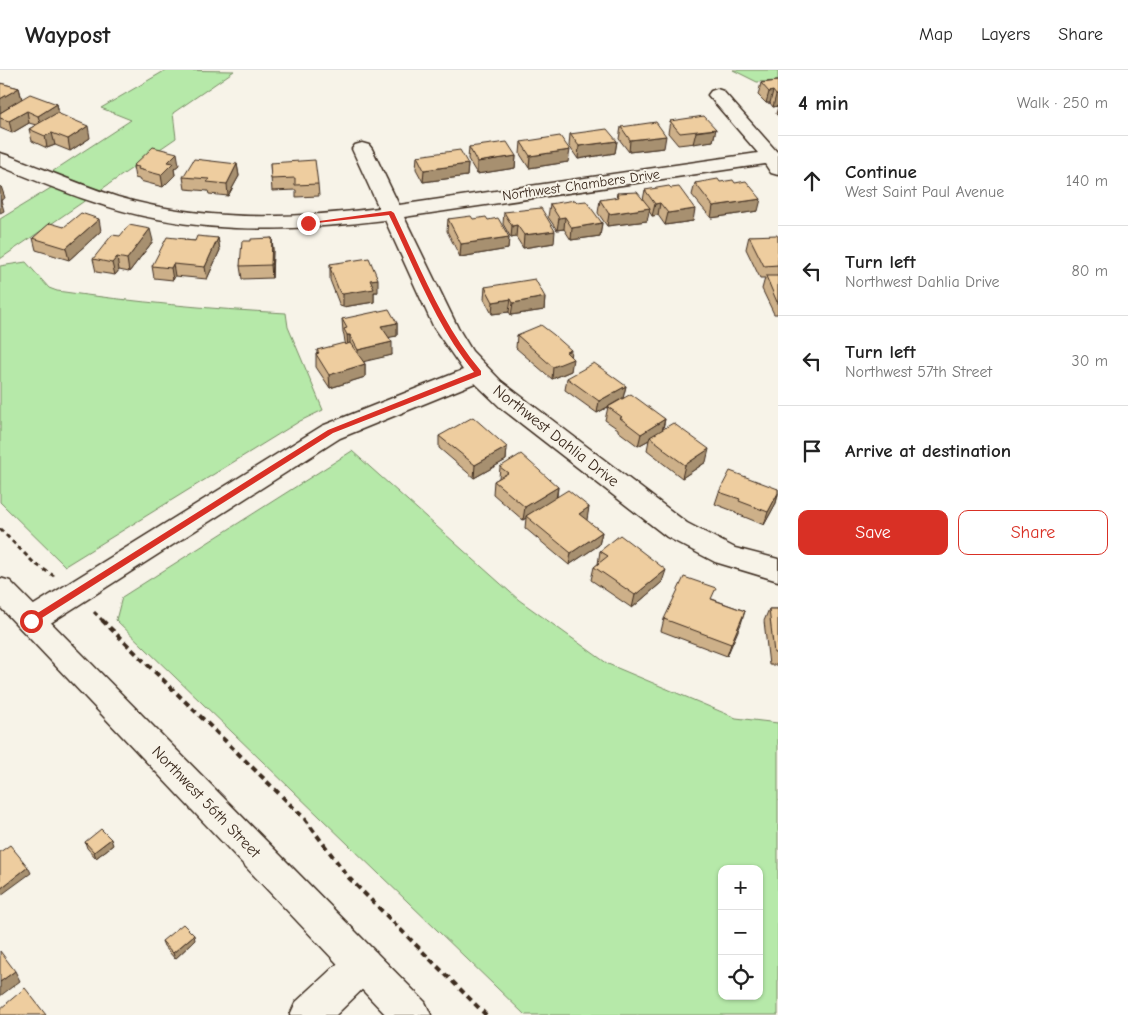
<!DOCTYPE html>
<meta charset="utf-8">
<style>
body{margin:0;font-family:"Comic Neue",sans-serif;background:#f6f6f6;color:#222}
.controls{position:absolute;right:15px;bottom:15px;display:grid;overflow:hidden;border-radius:10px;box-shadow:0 1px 4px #0004}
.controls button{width:45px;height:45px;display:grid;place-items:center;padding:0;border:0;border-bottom:1px solid #e0e0e0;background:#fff;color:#222;font:25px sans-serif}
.stop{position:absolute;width:15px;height:15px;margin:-11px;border:4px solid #d93025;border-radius:50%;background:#fff}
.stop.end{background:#d93025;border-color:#fff;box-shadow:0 1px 5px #0008}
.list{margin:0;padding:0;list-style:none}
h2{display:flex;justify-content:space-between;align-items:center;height:65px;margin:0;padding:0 20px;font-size:21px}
h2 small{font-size:16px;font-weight:400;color:#767676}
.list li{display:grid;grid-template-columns:32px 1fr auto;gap:15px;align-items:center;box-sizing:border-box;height:90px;padding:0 20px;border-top:1px solid #e0e0e0}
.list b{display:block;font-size:19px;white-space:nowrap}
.list p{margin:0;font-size:16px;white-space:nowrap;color:#767676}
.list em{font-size:16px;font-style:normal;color:#767676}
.actions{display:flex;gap:10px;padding:15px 20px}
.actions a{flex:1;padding:11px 0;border:1px solid #d93025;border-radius:10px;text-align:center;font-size:18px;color:#d93025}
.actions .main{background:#d93025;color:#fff}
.icon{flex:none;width:28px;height:28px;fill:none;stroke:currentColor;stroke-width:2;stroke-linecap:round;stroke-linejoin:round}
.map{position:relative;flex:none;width:778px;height:945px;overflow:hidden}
header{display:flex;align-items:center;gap:30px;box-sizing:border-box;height:70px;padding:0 25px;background:#fff;border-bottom:1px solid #e0e0e0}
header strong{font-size:24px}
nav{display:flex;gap:28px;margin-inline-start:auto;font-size:18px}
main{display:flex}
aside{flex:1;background:#fff}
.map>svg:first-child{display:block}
.green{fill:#b6e9a9;stroke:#788a64;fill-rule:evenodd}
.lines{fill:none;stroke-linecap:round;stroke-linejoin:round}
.street-casing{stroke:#3b2a1e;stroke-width:3}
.secondary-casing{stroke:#3b2a1e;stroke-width:3}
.path-far1{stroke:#3b2a1e;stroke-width:3;stroke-dasharray:4.5 4;stroke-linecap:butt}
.path{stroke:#3b2a1e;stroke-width:4;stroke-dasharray:6 4.5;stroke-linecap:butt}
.street{fill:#f7f3e8;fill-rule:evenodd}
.secondary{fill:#f7f3e8;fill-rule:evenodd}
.wall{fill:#cdb089;stroke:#3b2a1e}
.shaded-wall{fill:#a7906f;stroke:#3b2a1e}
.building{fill:#eecd9f;stroke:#3b2a1e}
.route{fill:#d93025}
.labels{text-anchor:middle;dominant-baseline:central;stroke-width:4;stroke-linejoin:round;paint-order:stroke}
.far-street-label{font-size:14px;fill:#3b2a1e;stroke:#f7f3e8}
.street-label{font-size:16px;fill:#3b2a1e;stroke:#f7f3e8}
</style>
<header>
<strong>Waypost</strong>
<nav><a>Map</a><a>Layers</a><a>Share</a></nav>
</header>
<main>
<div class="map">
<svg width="778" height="945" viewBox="0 0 778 945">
<rect width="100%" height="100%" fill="#f7f3e8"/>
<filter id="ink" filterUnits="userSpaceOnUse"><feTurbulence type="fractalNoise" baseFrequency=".02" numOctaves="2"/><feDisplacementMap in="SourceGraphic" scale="10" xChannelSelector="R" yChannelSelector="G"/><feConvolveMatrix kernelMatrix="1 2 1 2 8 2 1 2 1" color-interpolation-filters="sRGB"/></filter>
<g filter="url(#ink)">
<!-- green -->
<g class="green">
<polygon points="166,0 234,1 173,43 176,68 0,189 0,149 59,113 44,107 131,50 101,38"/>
<polygon points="733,0 778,0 778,11 757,12"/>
<path d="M26 192 49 218 57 221C134 232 209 239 286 243L288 257 323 340 300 351 65 496 0 432V196Z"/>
<path d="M352 381 519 530 608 594 736 648 778 653V945H525L116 550 122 527ZM722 799H759V926H722Z"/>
</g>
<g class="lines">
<defs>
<g id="street">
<path d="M717 19 723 21 778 83V105L771 103 765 94 404 147 458 258 472 281 501 311 687 453 735 478 778 489V511L715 492 667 467 501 338 475 313 340 368 41 559 31 562 21 559 16 551 21 543 322 356 463 300 434 258 385 150C309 159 233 164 158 149 103 139 51 117 0 96V83C15 87 29 94 43 99 68 109 93 119 118 127 203 152 293 149 379 138L352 79 355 75 362 73 369 75 372 79 399 135 758 83 708 25 711 21Z"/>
<polygon points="363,876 376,882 381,894 376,906 336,945 290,945 296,932 350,882"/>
</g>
<polygon id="secondary" points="0,508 10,511 425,932 431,945 386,945 0,537"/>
</defs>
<!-- street casing -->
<use href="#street" class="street-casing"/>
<!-- secondary casing -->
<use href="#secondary" class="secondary-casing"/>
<!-- path-far1 -->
<g class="path-far1">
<polyline points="0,459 34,493 54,506"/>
<polyline points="94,542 104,552"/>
</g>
<!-- path -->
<polyline class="path" points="102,550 304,748 349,808 486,945"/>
<!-- street -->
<use href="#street" class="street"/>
<!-- secondary -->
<use href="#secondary" class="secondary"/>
</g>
<!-- wall -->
<g class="wall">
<polygon points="778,11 778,36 773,37 770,33 766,33 758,25 761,13"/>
<polygon points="0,13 19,18 22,29 57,34 59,44 90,68 70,81 55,75 47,78 32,71 29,59 36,55 29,53 12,63 0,58 0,43 9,38 0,43"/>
<polygon points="778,37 778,46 776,44"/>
<polygon points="670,51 716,59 713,71 678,75 668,63"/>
<polygon points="621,57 664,78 629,82 619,69"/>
<polygon points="570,64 617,71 615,83 578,89 569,76"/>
<polygon points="521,72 568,92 529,98 520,84"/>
<polygon points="469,77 516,86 515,98 477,104 468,89"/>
<polygon points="417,86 468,94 467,106 423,112 416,99"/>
<polygon points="270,93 318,114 319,126 296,127 296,120 272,121"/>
<polygon points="237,94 239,106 228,126 209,124 208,121 185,119 183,107"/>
<polygon points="179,95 174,99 175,105 163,117 140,111 139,109 135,108 133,96"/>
<polygon points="720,112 758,141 711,148 692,125 695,113"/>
<polygon points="645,120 693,151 665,155 658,145 652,146 649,141 647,151 607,156 598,143 600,130 616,128 617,123 643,130"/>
<polygon points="577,132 602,153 600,166 571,170 564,159 557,160 548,147 550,134"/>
<polygon points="504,142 554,173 523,178 516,167 511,168 503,154"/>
<polygon points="448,149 488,150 509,167 508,179 460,187 447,161"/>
<polygon points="64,157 101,161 69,190 36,180 33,168"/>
<polygon points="749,166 778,167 778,244 774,244 762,219 765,208 760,208 746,179"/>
<polygon points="218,168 220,180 207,209 175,206 173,210 154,208 152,196 185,169 185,170 195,171"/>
<polygon points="272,168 273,180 272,208 242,209 240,196 251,171"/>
<polygon points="153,171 129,202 119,200 115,205 96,202 93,189"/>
<polygon points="330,194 378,222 374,222 374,232 343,237 340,236 330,210"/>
<polygon points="485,217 545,227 544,240 511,245 509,242 492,244 484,229"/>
<polygon points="342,249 397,253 397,266 388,267 392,285 363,291 365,294 365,307 330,318 316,297 316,284 317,284 317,280 346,275 345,272 344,265 343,262"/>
<polygon points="517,265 570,286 571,301 552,309 516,278"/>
<polygon points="567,308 626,316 623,328 665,349 663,359 706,392 682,408 660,391 660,390 647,380 649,370 638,376 618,361 618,359 605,350 608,337 597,343 565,320"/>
<polygon points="439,366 507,377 506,390 474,408 439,378"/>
<polygon points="500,397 558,417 557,427 589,437 586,450 602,462 599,475 569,495 525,458 526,448 523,450 493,424 494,411 499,408"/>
<polygon points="778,419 778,425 776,433 764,455 735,443 736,442 715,434 719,422"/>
<polygon points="600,481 662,512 632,538 591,510 594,497 598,494"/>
<polygon points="712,529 745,541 727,586 661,561 664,549"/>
<polygon points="769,539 778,539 778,595 769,595 764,551"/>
<polygon points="85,772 113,775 96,788 87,778"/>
<polygon points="195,870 175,889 164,876 162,871"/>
</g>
<!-- shaded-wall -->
<g class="shaded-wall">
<polygon points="19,18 22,30 0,43 0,29"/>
<polygon points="773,21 770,33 766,33 769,22"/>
<polygon points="776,25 778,25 778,36 773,37"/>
<polygon points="57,34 59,46 41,57 38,46"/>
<polygon points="27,41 29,53 12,63 9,51"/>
<polygon points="88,56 90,68 70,81 68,69"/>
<polygon points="716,59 713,71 693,74 696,62"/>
<polygon points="52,63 55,75 47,78 45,66"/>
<polygon points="666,66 664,78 629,82 630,70"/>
<polygon points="617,71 615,83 578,89 579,76"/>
<polygon points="570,80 568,92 529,98 530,86"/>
<polygon points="177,83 179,95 174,99 175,105 163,117 161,105 168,92"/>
<polygon points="516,86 515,98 477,104 477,92"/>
<polygon points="237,94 239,106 228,126 227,114"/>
<polygon points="468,94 467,106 423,112 424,100"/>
<polygon points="0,116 1,116 5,128 1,130 4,141 0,143"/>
<polygon points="761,129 758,141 711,148 713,136"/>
<polygon points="660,133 658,145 652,146 655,134"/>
<polygon points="650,138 647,151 607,156 609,144"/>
<polygon points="695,139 693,151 665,155 668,143"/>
<polygon points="565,147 564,159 557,160 559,148"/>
<polygon points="99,149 101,161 69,190 66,178"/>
<polygon points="602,153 600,166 571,170 572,158"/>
<polygon points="517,155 516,167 511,168 512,156"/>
<polygon points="150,159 153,171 129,202 127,189"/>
<polygon points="555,161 554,173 523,178 524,165"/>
<polygon points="509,167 508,179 460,187 461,174"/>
<polygon points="218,168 220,180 207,209 205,197"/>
<polygon points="272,168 273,180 272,208 271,195"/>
<polygon points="117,187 119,200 115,205 112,193"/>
<polygon points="173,194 175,206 173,210 171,198"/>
<polygon points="378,209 378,222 374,222 374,232 343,237 343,224 370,210"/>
<polygon points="545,227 544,240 511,245 513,233"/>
<polygon points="511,229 509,242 492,244 493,232"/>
<polygon points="397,253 397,266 381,269 381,256"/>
<polygon points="347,265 350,265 350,277 348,278"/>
<polygon points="392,272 392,285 358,293 358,280"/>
<polygon points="571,280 570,290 573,289 571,301 552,309 553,297 566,282"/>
<polygon points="365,294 365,307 330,318 329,305"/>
<polygon points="626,316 623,328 597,343 599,331"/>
<polygon points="665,349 662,361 650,367 649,370 638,376 641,364"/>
<polygon points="507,377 506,390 474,408 475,395"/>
<polygon points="709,379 706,392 682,408 685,395"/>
<polygon points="558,417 556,429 526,446 526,448 523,450 525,437"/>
<polygon points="778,423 776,433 764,455 768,442"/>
<polygon points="589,437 587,450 576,456 579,444"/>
<polygon points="602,462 599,475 569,495 571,483"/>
<polygon points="666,500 662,512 632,538 635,525"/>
<polygon points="745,541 741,554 727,586 731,574"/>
<polygon points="111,769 113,775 96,788 94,782"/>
<polygon points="28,797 31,803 1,825 0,822 0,819"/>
<polygon points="194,865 195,870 175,889 173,883"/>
<polygon points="15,901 20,911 0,926 0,912"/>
</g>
<!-- building -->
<g class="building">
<polygon points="778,11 778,25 776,25 773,21 769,22 761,13"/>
<polygon points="0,13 19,18 0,29"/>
<polygon points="30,24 57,34 38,46 27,41 9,51 0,48 0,43 10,37 8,37"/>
<polygon points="57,43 88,56 68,69 52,63 45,66 29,59"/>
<polygon points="704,46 716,59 680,63 670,51"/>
<polygon points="656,52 666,66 630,70 621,57"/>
<polygon points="607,59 617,71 579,76 570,64"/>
<polygon points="560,66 570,80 530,86 521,72"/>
<polygon points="507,72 516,86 477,92 469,77"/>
<polygon points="153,77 177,83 168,92 173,93 161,105 138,99 139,97 133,96"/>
<polygon points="460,80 468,94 424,100 417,86"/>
<polygon points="194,89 237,94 227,114 207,112 209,109 183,107"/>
<polygon points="315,90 318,114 295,115 295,108 271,109 270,93"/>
<polygon points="718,109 720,112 733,110 735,113 746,111 761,129 713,136 695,113"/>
<polygon points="669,116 671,118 679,117 695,139 668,143 660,133 655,134 645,120"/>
<polygon points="637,122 650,138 609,144 600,130 619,127 617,123"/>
<polygon points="575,130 577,132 586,131 602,153 572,158 565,147 559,148 550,134"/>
<polygon points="541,138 555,161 524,165 517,155 512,156 504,142"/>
<polygon points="81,143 99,149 66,178 33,168 50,153 64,157"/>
<polygon points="471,146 473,149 486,147 488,150 498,148 509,167 461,174 448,149"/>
<polygon points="129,155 150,159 127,189 117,187 112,193 93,189 112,165 120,166"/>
<polygon points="777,165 778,167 778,195 764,196 749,166"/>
<polygon points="197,166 218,168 205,197 173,194 171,198 152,196 167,167 185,169 184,170 195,171"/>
<polygon points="272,168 271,195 240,196 242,171 251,171 251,169"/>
<polygon points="369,188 378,209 370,210 374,219 343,224 340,223 330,198 332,198 330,194"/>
<polygon points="766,206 778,206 778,232 777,232"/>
<polygon points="535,209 545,227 513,233 511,229 493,232 485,217"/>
<polygon points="389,239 397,253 381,256 392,272 358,280 350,265 347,265 344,259 347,258 342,249"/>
<polygon points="541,255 554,265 571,280 566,282 573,289 553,297 517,265"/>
<polygon points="344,273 345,275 350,273 365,294 329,305 316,284 319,283 317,280"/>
<polygon points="594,293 626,316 599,331 567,308"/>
<polygon points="631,324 665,349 641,364 620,348 622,347 608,337"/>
<polygon points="473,347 507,377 475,395 439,366"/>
<polygon points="673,353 709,379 685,395 663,379 664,378 650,367"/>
<polygon points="521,384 558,417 525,437 494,411 508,403 500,397"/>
<polygon points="730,401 778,419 778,423 768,442 739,431 740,429 719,422"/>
<polygon points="568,420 589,437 579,444 602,462 571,483 526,446"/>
<polygon points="620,465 666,500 635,525 594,497 608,486 600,481"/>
<polygon points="684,507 716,518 711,529 745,541 731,574 664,549"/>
<polygon points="769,539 778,539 778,583 774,583"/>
<polygon points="101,759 111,769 94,782 85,772"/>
<polygon points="10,775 28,797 0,819 0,782"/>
<polygon points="183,854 194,865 173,883 162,871"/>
<polygon points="0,881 15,901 0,912"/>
<polygon points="25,918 46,945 0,945 0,939"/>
</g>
</g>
<!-- route -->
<path class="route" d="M391 141 394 143C420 197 442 255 481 301V305L333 363 34 553H28V549L328 360 474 302C436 256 415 198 389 145L308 154 305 153Z"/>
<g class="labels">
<!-- far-street labels -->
<g class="far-street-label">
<text transform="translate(581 115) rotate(-8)">Northwest Chambers Drive</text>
</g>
<!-- street labels -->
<g class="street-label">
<text transform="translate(556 366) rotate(38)">Northwest Dahlia Drive</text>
<text transform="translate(206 732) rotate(46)">Northwest 56th Street</text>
</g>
</g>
</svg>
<div class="controls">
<button>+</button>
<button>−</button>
<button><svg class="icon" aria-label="locate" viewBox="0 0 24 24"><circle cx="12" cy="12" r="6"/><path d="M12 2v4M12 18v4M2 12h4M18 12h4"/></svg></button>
</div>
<div class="stop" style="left:31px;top:551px"></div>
<div class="stop end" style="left:308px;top:153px"></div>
</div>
<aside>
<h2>4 min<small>Walk · 250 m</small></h2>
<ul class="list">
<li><svg class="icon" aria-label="ahead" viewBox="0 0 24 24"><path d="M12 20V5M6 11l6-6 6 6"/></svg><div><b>Continue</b><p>West Saint Paul Avenue</p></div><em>140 m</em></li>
<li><svg class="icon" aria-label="left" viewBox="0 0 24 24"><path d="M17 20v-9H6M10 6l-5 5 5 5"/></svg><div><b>Turn left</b><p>Northwest Dahlia Drive</p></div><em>80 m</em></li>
<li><svg class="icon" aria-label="left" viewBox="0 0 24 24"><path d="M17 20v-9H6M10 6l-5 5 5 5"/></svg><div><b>Turn left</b><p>Northwest 57th Street</p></div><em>30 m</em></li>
<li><svg class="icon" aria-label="arrive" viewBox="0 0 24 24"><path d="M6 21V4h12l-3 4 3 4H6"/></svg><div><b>Arrive at destination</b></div></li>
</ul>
<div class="actions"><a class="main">Save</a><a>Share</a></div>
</aside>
</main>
